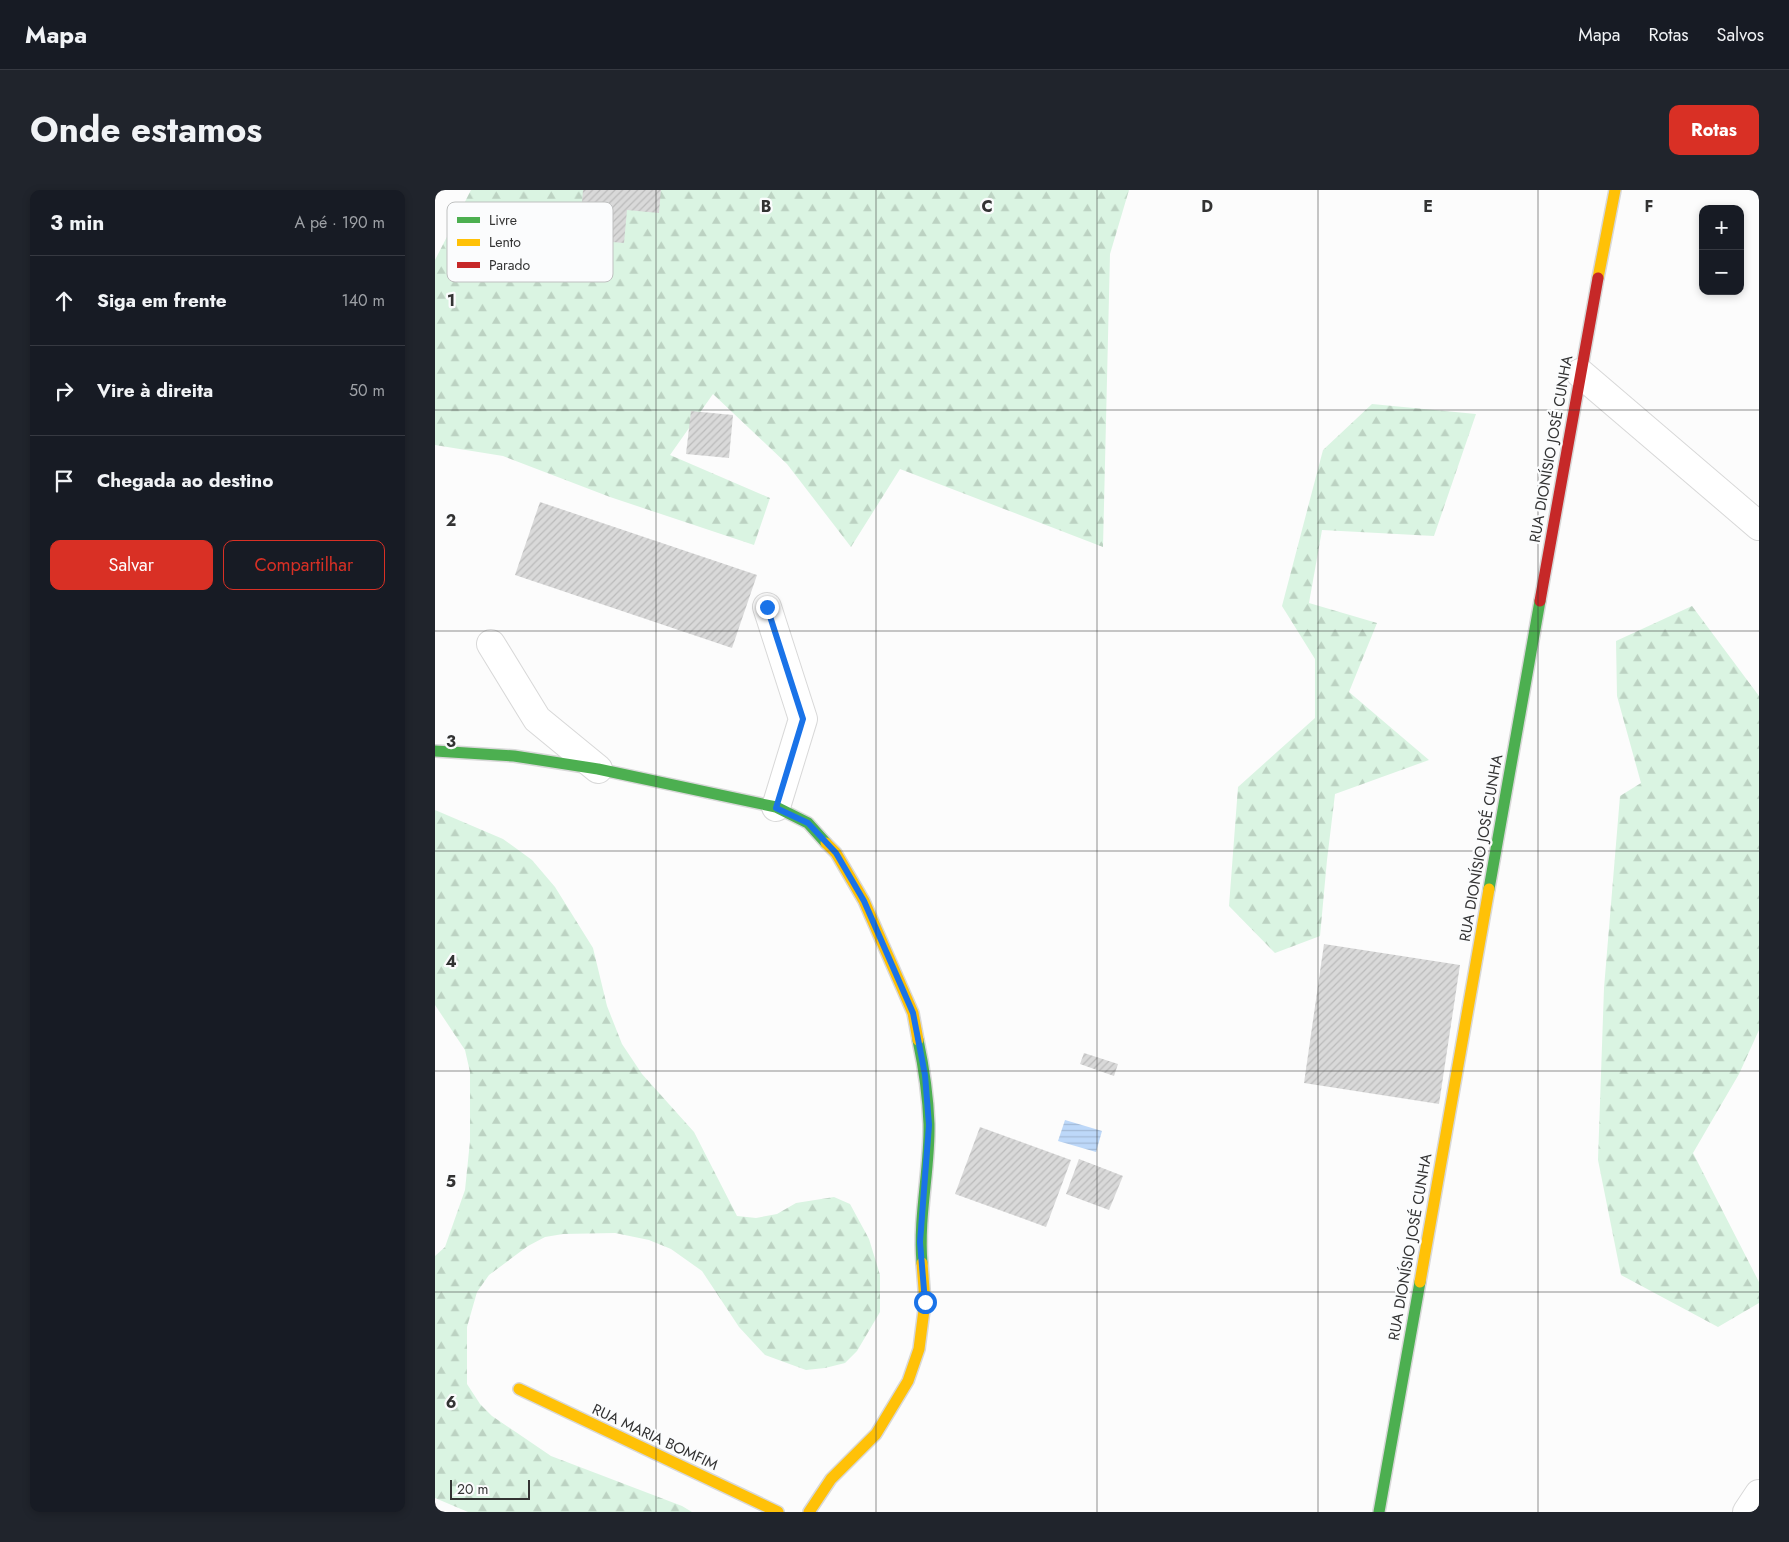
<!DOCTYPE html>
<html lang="pt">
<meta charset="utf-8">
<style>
body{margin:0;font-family:Jost,sans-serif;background:#20242c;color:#f1f3f6}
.controls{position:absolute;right:15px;top:15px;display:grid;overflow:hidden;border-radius:10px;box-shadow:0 2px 8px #0003}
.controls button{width:45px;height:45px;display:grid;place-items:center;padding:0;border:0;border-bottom:1px solid #363941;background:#171b24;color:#f1f3f6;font:25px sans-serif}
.scale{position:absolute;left:15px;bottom:12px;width:80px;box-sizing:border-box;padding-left:5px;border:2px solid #333;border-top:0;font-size:14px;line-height:18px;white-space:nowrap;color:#333;-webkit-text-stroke:4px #fbfcfd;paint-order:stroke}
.stop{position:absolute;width:15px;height:15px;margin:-11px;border:4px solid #1a73e8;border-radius:50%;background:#fff}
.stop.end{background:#1a73e8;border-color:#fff;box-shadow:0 1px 5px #0008}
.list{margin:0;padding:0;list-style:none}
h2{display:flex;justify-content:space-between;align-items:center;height:65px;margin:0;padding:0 20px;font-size:21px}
h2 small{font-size:16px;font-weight:400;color:#9ea1a6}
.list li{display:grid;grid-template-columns:32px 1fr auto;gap:15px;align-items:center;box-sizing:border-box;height:90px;padding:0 20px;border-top:1px solid #363941}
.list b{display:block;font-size:19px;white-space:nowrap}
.list em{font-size:16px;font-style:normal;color:#9ea1a6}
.actions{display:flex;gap:10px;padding:15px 20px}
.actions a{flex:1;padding:11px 0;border:1px solid #d93025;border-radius:10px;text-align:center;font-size:18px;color:#d93025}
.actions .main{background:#d93025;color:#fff}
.icon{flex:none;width:28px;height:28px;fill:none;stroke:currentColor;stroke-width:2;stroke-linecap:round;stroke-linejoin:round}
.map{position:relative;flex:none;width:1324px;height:1322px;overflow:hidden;border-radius:10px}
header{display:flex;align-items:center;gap:30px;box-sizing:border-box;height:70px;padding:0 25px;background:#171b24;border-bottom:1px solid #363941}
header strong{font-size:24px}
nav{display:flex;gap:28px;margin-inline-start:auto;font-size:18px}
.intro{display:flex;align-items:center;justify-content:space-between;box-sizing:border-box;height:120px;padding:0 30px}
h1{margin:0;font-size:35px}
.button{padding:12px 22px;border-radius:10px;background:#d93025;color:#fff;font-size:18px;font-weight:700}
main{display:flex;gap:30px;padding:0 30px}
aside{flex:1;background:#171b24;border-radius:10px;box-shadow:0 2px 8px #0003}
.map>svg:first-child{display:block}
.forest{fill:url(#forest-firs)}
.water{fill:url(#water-rules)}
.building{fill:url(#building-hatch)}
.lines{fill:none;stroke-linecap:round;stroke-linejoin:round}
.street-casing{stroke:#d8d8d8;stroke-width:30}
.fast-casing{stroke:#d8d8d8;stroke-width:14}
.slow-casing{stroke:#d8d8d8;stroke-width:14}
.jam-casing{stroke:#d8d8d8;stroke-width:14}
.street{stroke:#fff;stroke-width:28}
.fast{stroke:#4caf50;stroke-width:11}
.slow{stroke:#ffc107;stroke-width:11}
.jam{stroke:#c62828;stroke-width:11}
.route{stroke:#1a73e8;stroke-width:6}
.grid{fill:none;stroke:#333;stroke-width:1;stroke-opacity:0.55}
.labels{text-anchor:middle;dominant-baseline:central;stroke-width:4.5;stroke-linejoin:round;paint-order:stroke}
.street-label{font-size:15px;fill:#333;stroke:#fbfcfd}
.key{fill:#fbfcfd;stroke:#bfc0c0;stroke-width:1}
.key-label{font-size:14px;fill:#333}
.grid-label{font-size:16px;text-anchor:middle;font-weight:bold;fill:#333;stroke:#fbfcfd;stroke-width:4.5;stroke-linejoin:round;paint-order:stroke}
</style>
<header>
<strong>Mapa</strong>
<nav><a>Mapa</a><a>Rotas</a><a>Salvos</a></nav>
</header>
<div class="intro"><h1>Onde estamos</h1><a class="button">Rotas</a></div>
<main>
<aside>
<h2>3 min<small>A pé · 190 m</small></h2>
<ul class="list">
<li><svg class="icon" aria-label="ahead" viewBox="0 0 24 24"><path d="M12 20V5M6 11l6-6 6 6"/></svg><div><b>Siga em frente</b></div><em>140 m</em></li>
<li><svg class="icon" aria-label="right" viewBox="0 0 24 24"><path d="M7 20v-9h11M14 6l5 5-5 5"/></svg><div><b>Vire à direita</b></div><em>50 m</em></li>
<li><svg class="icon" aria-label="arrive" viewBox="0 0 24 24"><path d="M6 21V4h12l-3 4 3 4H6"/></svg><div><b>Chegada ao destino</b></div></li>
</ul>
<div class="actions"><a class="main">Salvar</a><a>Compartilhar</a></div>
</aside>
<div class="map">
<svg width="1324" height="1322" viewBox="0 0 1324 1322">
<defs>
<pattern id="forest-firs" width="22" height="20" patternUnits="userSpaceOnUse" patternTransform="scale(1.25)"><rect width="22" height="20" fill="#daf4e2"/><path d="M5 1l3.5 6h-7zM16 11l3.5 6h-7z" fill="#bcd2c2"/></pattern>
<pattern id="water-rules" width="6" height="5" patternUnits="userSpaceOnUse" patternTransform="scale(1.25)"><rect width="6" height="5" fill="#bdd8f9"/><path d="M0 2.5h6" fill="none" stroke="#a3bad6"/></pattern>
<pattern id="building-hatch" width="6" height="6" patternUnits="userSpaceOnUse" patternTransform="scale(1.25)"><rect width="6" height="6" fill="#d9d9d9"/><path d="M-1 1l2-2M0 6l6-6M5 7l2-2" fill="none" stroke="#bbb"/></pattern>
</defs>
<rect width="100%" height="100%" fill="#fcfcfc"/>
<!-- forest -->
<g class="forest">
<polygon points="36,0 694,0 675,64 668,357 465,279 416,357 352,274 278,204 235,265 335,308 319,355 175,307 68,266 0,255 0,70"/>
<polygon points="937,214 1041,224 999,346 887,340 874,413 942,433 914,502 994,570 900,604 892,670 885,746 840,763 794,716 803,597 880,528 880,469 847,416 888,260"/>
<polygon points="1257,416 1324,506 1324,840 1304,884 1258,963 1324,1092 1324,1113 1283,1137 1186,1085 1163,970 1169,798 1185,606 1206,593 1182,506 1181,451"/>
<polygon points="0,620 68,649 97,670 120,697 158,758 172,816 187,854 207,884 259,942 302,1026 321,1028 342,1024 361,1013 399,1007 415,1014 434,1049 445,1085 445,1122 422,1161 410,1173 390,1178 371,1180 330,1165 304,1137 267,1081 236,1059 214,1050 180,1043 128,1044 110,1047 93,1056 54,1085 42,1102 32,1137 32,1194 45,1214 57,1226 116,1266 247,1316 257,1322 33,1322 0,1308 0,1066 10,1057 30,1000 35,951 35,882 30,860 0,815"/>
</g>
<!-- water -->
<polygon class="water" points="630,930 667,941 661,962 623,951"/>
<!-- building -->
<g class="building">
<polygon points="148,0 226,0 224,23 192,20 189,53 144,49"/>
<polygon points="256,221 298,225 294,268 251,264"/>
<polygon points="105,312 322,385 297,458 80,385"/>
<polygon points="889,754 1025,775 1004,914 869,893"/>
<polygon points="649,863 683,874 679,886 645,874"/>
<polygon points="545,937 636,970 611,1037 520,1004"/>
<polygon points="644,969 688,986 674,1020 631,1004"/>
</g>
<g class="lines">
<defs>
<g id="street">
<polyline points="1145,183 1324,336"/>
<polyline points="332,417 368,529 341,617"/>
<polyline points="56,454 102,529 163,579"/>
<polyline points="1312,1322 1324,1304"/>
</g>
<g id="fast">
<polyline points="0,561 79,566 163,579 341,617 373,633 391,653"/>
<polyline points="1054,699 1105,411"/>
<path d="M483 850C489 878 493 906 494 934 495 980 483 1026 487 1073"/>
<polyline points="944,1322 985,1092"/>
</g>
<g id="slow">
<polyline points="1163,88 1180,0"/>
<polyline points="391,653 401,663 429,711 478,823 483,850"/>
<polyline points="985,1092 1054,699"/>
<polyline points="84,1199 343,1322"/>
<polyline points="374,1322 396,1289 441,1244 473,1191 484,1159 490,1112 487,1073"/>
</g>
<polyline id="jam" points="1105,411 1163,88"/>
</defs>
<!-- street casing -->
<use href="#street" class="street-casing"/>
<!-- fast casing -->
<use href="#fast" class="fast-casing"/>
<!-- slow casing -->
<use href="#slow" class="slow-casing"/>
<!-- jam casing -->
<use href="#jam" class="jam-casing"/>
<!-- street -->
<use href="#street" class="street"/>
<!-- fast -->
<use href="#fast" class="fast"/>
<!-- slow -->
<use href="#slow" class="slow"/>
<!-- jam -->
<use href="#jam" class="jam"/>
</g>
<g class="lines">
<!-- route -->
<polyline class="route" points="332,417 368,529 341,618 373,633 401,663 429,711 478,823 490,885 494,935 485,1052 490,1112"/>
</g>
<!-- grid -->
<path class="grid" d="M221 0V1322M441 0V1322M662 0V1322M883 0V1322M1103 0V1322M0 220H1324M0 441H1324M0 661H1324M0 881H1324M0 1102H1324"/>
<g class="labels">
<!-- street labels -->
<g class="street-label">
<text transform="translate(1116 259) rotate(-80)">RUA DIONÍSIO JOSÉ CUNHA</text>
<text transform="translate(1046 658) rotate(-80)">RUA DIONÍSIO JOSÉ CUNHA</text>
<text transform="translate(975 1057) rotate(-80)">RUA DIONÍSIO JOSÉ CUNHA</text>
<text transform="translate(220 1247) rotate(25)">RUA MARIA BOMFIM</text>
</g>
</g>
<!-- legend -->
<rect x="12" y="12" width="166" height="80" rx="8" class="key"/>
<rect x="22" y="27" width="23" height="6" fill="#4caf50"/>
<rect x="22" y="49" width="23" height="7" fill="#ffc107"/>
<rect x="22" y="72" width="23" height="6" fill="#c62828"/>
<g class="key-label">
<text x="54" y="35">Livre</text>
<text x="54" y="57">Lento</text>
<text x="54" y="80">Parado</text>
</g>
<g class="grid-label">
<text x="331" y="22">B</text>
<text x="552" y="22">C</text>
<text x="772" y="22">D</text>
<text x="993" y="22">E</text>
<text x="1214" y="22">F</text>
<text x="16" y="116">1</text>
<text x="16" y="336">2</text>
<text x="16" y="557">3</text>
<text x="16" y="777">4</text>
<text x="16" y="997">5</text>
<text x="16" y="1218">6</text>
</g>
</svg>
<div class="controls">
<button>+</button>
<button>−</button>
</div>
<div class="scale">20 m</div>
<div class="stop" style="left:490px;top:1112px"></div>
<div class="stop end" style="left:332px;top:417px"></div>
</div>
</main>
